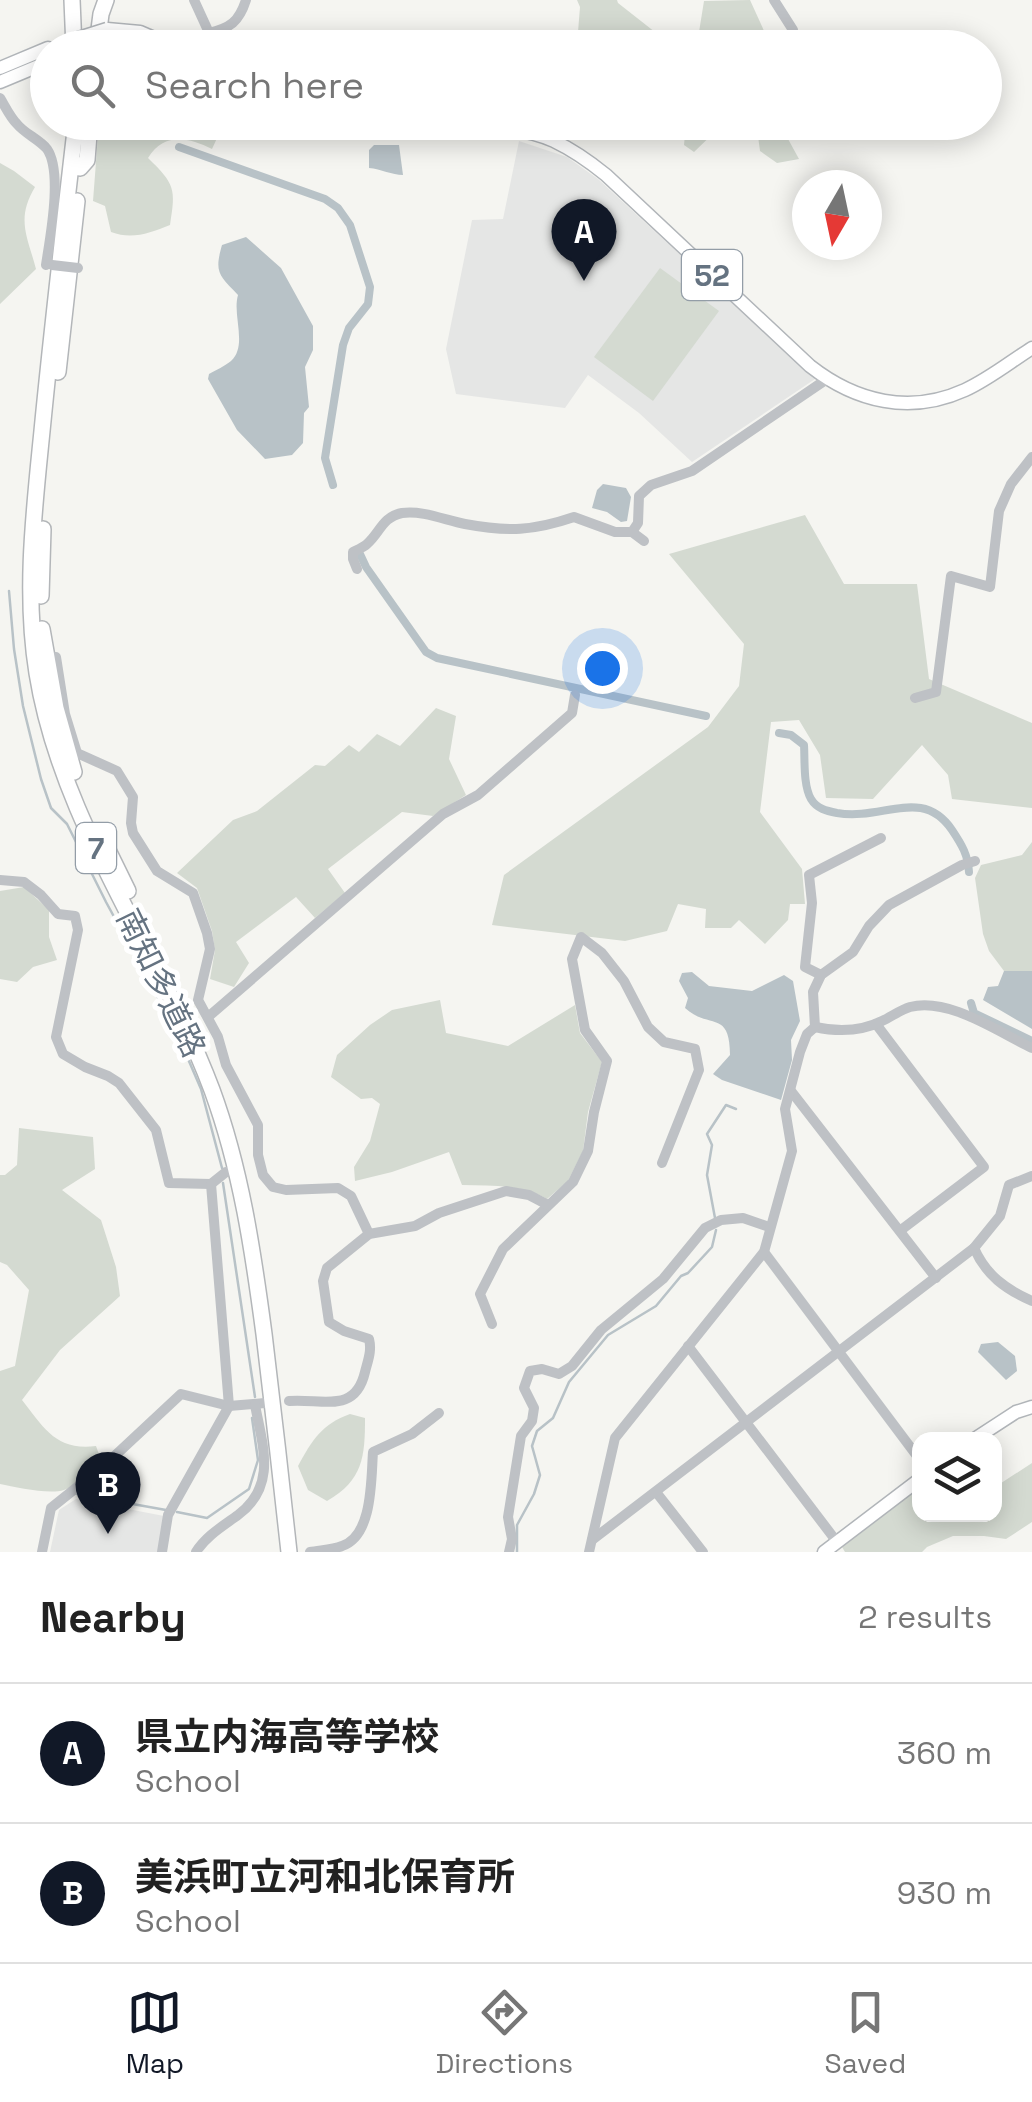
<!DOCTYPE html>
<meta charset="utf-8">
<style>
body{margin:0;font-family:"Space Grotesk","Noto Sans JP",sans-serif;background:#f2f2f2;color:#222}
.controls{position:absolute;right:30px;bottom:30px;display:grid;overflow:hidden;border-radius:20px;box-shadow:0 5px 25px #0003}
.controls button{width:90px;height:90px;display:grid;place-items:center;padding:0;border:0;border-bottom:2px solid #e0e0e0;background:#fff;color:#222;font:50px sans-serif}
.compass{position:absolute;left:792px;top:170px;width:90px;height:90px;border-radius:50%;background:#fff;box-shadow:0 5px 25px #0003;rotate:189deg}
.you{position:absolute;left:602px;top:668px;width:35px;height:35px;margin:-25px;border:8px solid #fff;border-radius:50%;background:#1a73e8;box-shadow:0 0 0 15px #1a73e833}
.badge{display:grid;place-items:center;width:65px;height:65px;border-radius:50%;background:#111827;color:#fff;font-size:32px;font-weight:700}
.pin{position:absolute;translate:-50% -82px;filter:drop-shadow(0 2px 5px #0008)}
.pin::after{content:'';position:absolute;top:52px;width:35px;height:30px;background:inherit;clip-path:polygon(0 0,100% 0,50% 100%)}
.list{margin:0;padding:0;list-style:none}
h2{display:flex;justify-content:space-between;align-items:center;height:130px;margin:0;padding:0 40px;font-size:42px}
h2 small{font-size:32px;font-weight:400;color:#767676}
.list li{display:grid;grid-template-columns:65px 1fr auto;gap:30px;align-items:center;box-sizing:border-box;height:140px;padding:0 40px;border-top:2px solid #e0e0e0}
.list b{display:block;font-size:38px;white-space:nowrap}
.list p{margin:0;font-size:32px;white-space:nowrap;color:#767676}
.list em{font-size:32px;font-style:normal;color:#767676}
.icon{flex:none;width:55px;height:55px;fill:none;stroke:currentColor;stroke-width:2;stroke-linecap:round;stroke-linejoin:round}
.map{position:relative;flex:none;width:1032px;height:1552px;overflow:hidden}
.search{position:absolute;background:#fff;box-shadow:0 5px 25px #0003;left:30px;right:30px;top:30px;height:110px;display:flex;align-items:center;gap:25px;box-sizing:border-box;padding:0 35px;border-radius:55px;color:#767676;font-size:38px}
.sheet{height:410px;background:#fff}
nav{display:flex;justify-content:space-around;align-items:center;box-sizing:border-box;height:140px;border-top:2px solid #e0e0e0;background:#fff;font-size:28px;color:#767676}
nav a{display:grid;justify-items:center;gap:5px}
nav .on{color:#111827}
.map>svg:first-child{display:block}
.built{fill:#e5e6e5}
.green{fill:#d4dad1}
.water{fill:#b8c2c7}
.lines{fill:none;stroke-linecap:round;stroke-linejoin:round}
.stream{stroke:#b8c2c7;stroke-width:2.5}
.canal{stroke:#b8c2c7;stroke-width:8}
.major-casing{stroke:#b1b5b9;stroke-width:15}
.highway-casing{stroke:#b3b6b9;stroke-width:18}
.minor{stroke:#bec1c5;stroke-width:10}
.major{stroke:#fff;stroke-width:12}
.highway{stroke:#fff;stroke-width:15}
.major-bridge-casing{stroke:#b1b5b9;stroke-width:15;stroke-linecap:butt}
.minor-bridge{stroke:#bec1c5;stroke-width:10}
.major-bridge{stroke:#fff;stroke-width:12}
.labels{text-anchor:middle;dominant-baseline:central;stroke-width:10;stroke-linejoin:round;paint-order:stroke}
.shield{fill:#fff;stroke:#939da7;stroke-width:2.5}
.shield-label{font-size:30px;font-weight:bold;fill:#657381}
.street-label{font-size:32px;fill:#657381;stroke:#fff}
</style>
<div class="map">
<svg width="1032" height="1552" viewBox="0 0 1032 1552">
<rect width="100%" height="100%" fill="#f5f5f1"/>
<!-- built -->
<g class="built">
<polygon points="519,141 567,157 598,179 815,379 692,462 639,413 588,375 565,408 456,394 446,349 472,220 503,219"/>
<polygon points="76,1499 164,1516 158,1552 50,1552 59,1510"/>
</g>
<!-- green -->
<g class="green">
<polygon points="577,0 617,0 618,3 674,47 597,47 578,32 580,7"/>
<polygon points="750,0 770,44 789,42 814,47 704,47 699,32 704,1"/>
<path d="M99 123V122L224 123 212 149C188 137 164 132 148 158 175 184 176 189 170 225 150 233 132 240 111 232L105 206 93 201Z"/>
<polygon points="686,123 782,123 782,128 799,159 777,163 760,151 758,136 741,125 722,125 694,152 684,145"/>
<path d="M0 163 14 171 35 187C16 219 27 235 36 269L0 304Z"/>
<polygon points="660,268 719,311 653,401 594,357"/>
<polygon points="805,515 844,584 917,584 929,679 1032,723 1032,808 952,799 948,775 922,745 873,799 826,798 820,755 799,720 771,722 760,812 802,869 805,904 790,904 788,920 765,944 739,920 731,928 705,928 706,909 678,904 667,931 625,941 492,925 504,875 708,727 739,686 744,644 669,554"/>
<polygon points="436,708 456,716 449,759 466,795 433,816 402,812 328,869 345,893 315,918 296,897 236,942 249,963 234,987 210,979 215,950 212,931 197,888 177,873 233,820 257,811 315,765 325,766 349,745 359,752 377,734 400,746"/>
<polygon points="1032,842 1032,971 1004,971 989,951 983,934 975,878 981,865 1022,855"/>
<polygon points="24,887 49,910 49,937 57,960 33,967 17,982 0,979 0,891"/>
<path d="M440 1000 446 1033 508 1046 575 1005 580 1033 602 1062 588 1112 583 1151 568 1181 547 1199C521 1184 492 1186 462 1185L449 1152 392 1172 355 1181 354 1167 370 1141 380 1104 372 1098 361 1099 331 1077 337 1055 370 1025 392 1010Z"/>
<path d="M19 1128 93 1137 95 1169 62 1190 101 1220 116 1267 120 1296 60 1350 22 1400C44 1428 56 1451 96 1446L101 1460C92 1470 78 1485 64 1490 49 1495 16 1487 0 1484V1371L15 1366 29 1290 7 1265 0 1262V1175H5L17 1165Z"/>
<path d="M350 1414 365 1418C365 1457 363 1480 327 1501L308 1490 298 1466C312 1440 322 1424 350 1414Z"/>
<polygon points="1032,1463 1032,1522 1006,1539 984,1536 953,1536 927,1547 922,1552 845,1552 842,1547 919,1487 920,1514 994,1514 995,1487"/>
</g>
<!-- water -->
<g class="water">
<path d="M374 145H399L403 175C392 175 381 169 369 168V150Z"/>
<path d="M246 237 281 268 313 326V350L305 367 309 407 304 413 303 443 292 455 265 459 237 430 208 379 209 374C216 370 225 366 231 361 248 345 232 316 238 295 219 275 214 273 222 245Z"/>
<polygon points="603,484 626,488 631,497 627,521 621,522 607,512 592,508 597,490"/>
<polygon points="1004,971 1032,971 1032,1029 983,1000 988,987 998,986"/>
<path d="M692 972 709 986 752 991 784 975 793 981 800 1021 791 1040 792 1060 781 1100 722 1080 713 1074 730 1055C730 1009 709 1030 685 1008L688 998 679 981 682 973Z"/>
<polygon points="998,1342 1015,1356 1017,1371 1006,1380 978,1352 981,1344"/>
</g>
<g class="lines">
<!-- stream -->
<g class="stream">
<polyline points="9,591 14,649 23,706 41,779 51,808 67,824 106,902 176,1031 201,1089 222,1168"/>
<polyline points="223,1183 255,1397"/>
<polyline points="715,1218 707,1175 712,1145 707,1134 726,1105 736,1109"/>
<polyline points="77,1494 166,1510"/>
<polyline points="177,1512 207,1518 249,1489 258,1460 252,1418"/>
<polyline points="517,1552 517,1525 534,1494 540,1475 532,1446 537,1431 553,1418 569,1382 608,1335 656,1306 681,1276 688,1273 712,1247 716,1230"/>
</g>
<!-- canal -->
<g class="canal">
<polyline points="179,147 325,199 338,208 350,225 370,287 368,304 349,328 343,345 325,458 333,485"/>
<polyline points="359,552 366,567 426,652 437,658 706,716"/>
<path d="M779 733 791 735 804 745C805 760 803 785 811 799 817 809 827 811 837 813 883 821 922 786 952 830 962 845 968 855 969 872"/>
<polyline points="971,1003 974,1013 1032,1041"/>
</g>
<defs>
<g id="major">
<polyline points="107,29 140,32 177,48"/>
<polyline points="106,42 120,40 157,44"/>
<polyline points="0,68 48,48"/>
<polyline points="0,82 48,62"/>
<path d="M383 122C439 130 502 118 554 141 573 150 590 162 606 175L810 366C856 402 910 415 965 390 989 379 1010 362 1032 348"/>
<polyline points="973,1440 1016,1412 1032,1407"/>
<polyline points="824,1552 920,1479"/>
</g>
<g id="highway">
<polyline points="72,0 74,48"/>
<polyline points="97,45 101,14 106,0"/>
<path d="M76 122C64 225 52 328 42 431 34 511 24 593 37 673 61 824 159 949 212 1090 241 1169 253 1251 264 1334 273 1407 281 1479 289 1552"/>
<polyline points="80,168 87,160 90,122"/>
<polyline points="58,372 77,201"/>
<polyline points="41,596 43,529"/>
<polyline points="42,629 56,708 74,772"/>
<polyline points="105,844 128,891"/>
</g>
</defs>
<!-- major casing -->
<use href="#major" class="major-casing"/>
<!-- highway casing -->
<use href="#highway" class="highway-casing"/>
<!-- minor -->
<g class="minor">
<polyline points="194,0 216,48"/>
<polyline points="774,0 793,30"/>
<path d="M209 33C230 28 239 22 246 0"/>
<path d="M0 98C5 106 10 117 17 124 25 134 39 139 47 149 63 172 50 238 46 265"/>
<polyline points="632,532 638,523 639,496 651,485 692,471 827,379"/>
<path d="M357 569 353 559V552C357 550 364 547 367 544 380 533 382 517 402 513 422 510 445 520 465 524 508 532 533 531 574 517L615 532H632L644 541"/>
<polyline points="56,657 65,714 77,753 117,771 133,797 131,823 133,833 157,871 193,893 207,933 210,949 198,1000 218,1037 226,1065 258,1125 258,1155 263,1175 273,1187 286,1190 338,1188 351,1196 369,1234"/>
<polyline points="915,698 936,692 951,576 990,587 999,511 1011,484 1032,457"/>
<polyline points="0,880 24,882 41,895 58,914 75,916 78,930 56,1037 63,1054 85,1067 108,1076 119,1083 156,1130 169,1183 211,1184 226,1172"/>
<polyline points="821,975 805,967 812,903 809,875 881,838"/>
<polyline points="208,1017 443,814 478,795 572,713 575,695"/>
<polyline points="876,1024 984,1167 901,1230"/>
<path d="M815 1027C838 1032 860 1032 882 1021 891 1017 900 1010 910 1007 949 997 998 1032 1032 1048"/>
<polyline points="791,1091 936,1278"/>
<path d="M974 1248C986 1275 1005 1289 1032 1301"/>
<polyline points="764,1252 920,1460"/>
<polyline points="492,1324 480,1294 503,1249 573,1182 588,1151 594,1112 607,1061 585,1030 572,959 581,937 602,953 624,981 648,1027 664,1042 695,1049 699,1070 662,1163"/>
<polyline points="688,1346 837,1542"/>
<path d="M289 1401C321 1398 355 1415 365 1372 368 1360 372 1351 369 1339L344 1331 329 1322 323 1281 327 1268 369 1234 415 1226 439 1213 506 1191 529 1195 548 1205"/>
<polyline points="656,1492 703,1552"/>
<polyline points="592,1540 974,1248 1000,1216 1009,1185 1032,1176"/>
<polyline points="42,1552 51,1508 106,1464 181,1394 229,1406 265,1403"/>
<polyline points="162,1552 168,1515 229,1406 211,1184"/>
<path d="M196 1552C206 1536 223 1526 238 1515 277 1486 263 1447 255 1405"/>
<path d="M310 1552C320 1550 332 1550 342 1546 373 1536 371 1479 373 1452L412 1434 439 1413"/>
<polyline points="509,1552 512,1539 508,1517 521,1436 532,1421 534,1408 524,1388 530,1371 542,1369 559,1374 572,1366 601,1330 663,1279 705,1228 721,1220 743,1218 769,1227"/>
<polyline points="589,1552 615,1438 764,1252 792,1151 785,1109 800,1052 807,1034 815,1027 813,992 821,975 853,952 869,926 889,905 962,865 975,861"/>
</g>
<!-- major -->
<use href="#major" class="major"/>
<!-- highway -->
<use href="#highway" class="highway"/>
<defs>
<g id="major-bridge">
<polyline points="66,42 107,29"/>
<polyline points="87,48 106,42"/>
</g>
</defs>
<!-- major-bridge casing -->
<use href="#major-bridge" class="major-bridge-casing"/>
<!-- minor-bridge -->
<polyline class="minor-bridge" points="52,265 78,268"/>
<!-- major-bridge -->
<use href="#major-bridge" class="major-bridge"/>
</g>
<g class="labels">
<!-- shield labels -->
<g class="shield">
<rect x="682" y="250" width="60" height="50" rx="8"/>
<rect x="76" y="823" width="40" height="50" rx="8"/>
</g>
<g class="shield-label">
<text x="712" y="275">52</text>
<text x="96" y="848">7</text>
</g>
<!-- street labels -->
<g class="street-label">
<text transform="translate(161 983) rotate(64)">南知多道路</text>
</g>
</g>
</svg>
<div class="controls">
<button><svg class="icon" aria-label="layers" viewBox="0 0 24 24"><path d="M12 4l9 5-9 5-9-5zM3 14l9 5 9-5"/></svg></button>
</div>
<svg class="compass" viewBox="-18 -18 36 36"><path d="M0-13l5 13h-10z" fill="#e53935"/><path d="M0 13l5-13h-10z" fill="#767676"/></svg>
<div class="you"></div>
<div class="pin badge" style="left:584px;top:281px">A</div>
<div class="pin badge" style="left:108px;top:1534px">B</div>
<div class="search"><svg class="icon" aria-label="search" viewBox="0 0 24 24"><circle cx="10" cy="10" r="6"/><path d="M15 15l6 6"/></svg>Search here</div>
</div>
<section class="sheet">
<h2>Nearby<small>2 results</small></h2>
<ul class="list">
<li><span class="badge">A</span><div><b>県立内海高等学校</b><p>School</p></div><em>360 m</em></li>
<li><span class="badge">B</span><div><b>美浜町立河和北保育所</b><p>School</p></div><em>930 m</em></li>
</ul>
</section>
<nav>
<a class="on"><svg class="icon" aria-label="map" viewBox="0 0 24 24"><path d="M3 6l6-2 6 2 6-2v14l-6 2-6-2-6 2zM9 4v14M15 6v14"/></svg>Map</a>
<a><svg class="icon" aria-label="directions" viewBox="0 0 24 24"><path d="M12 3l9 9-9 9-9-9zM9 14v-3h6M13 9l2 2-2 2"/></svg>Directions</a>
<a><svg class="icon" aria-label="saved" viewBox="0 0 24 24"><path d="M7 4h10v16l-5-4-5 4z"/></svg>Saved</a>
</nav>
